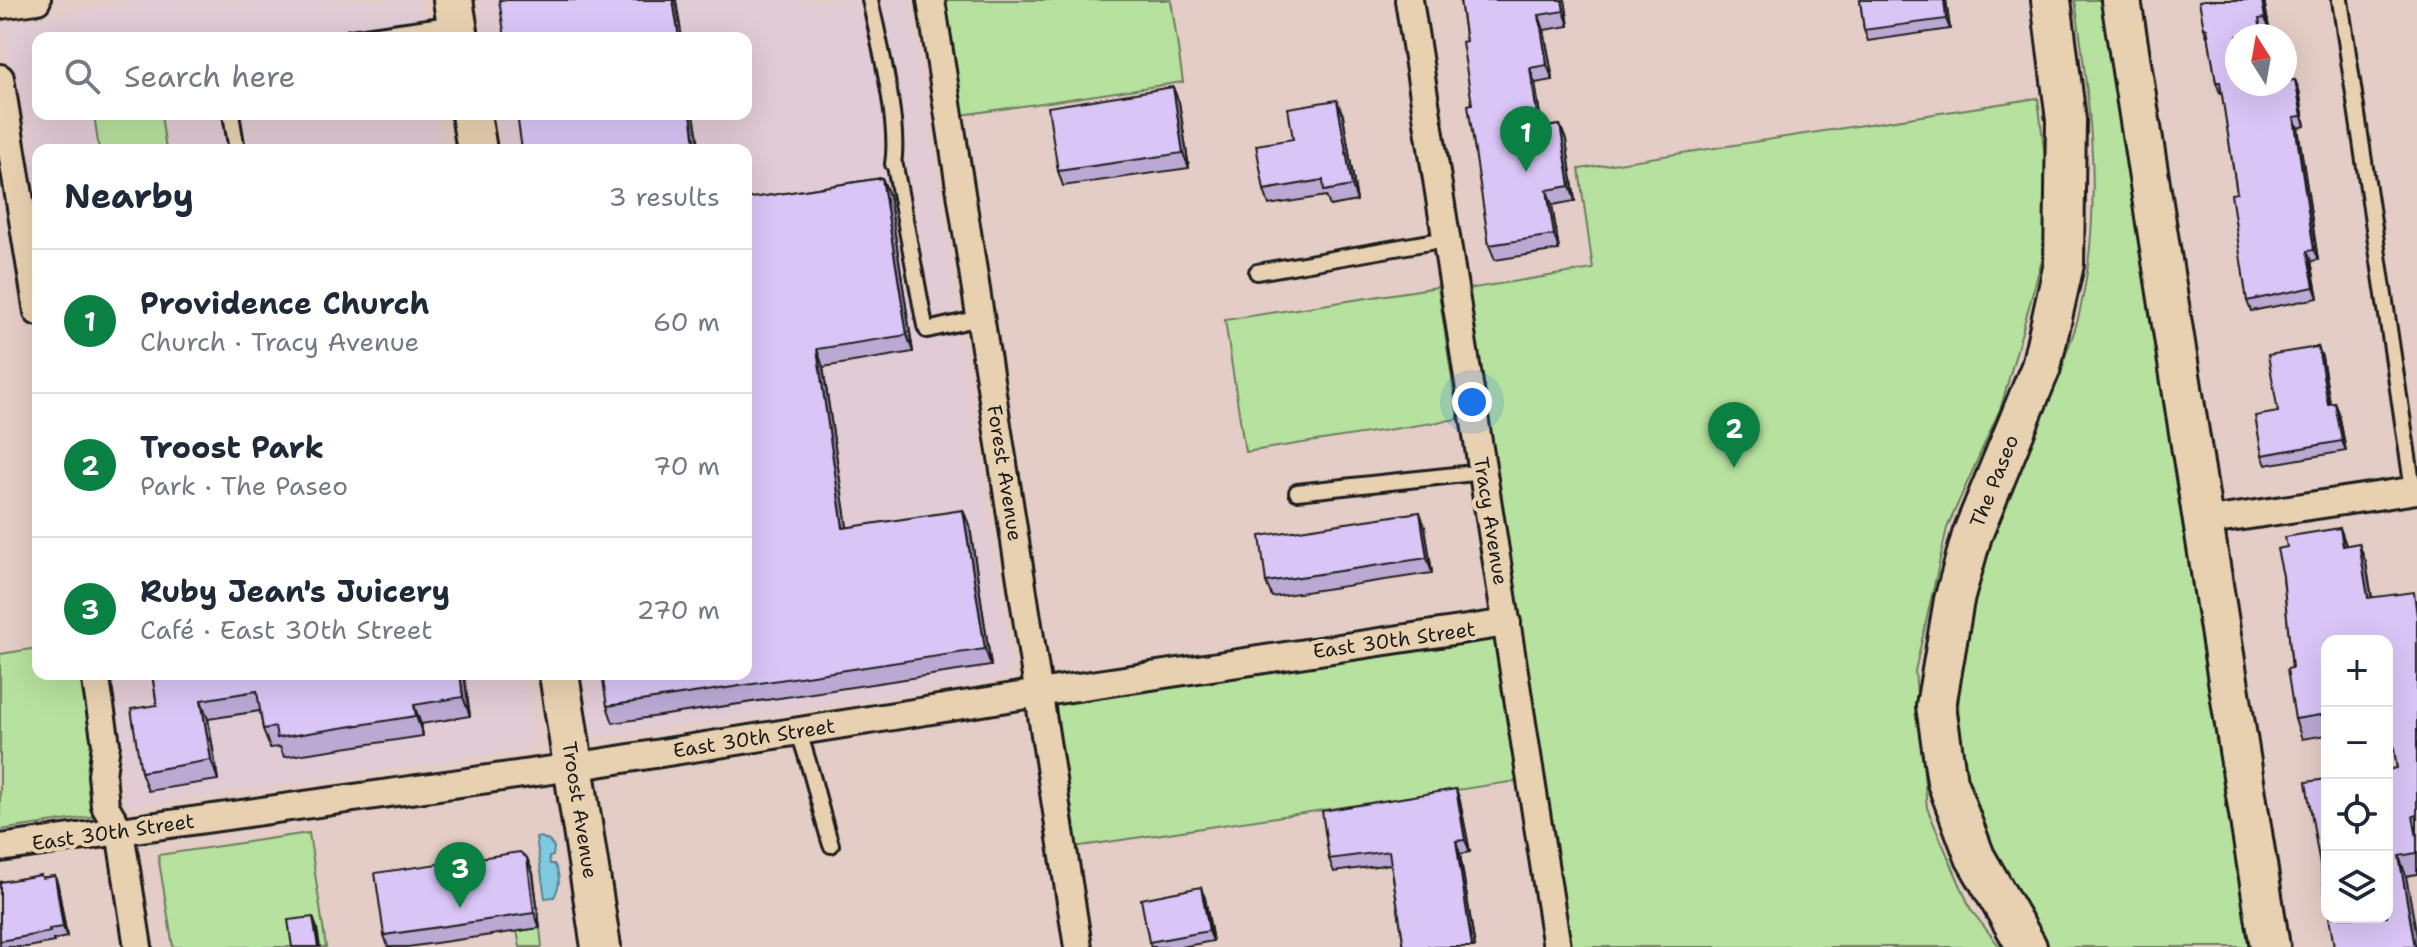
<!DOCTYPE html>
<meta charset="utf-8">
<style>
body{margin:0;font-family:"Shantell Sans",sans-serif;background:#f6f6f7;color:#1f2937}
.controls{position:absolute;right:24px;bottom:24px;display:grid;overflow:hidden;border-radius:16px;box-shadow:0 8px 32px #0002}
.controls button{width:72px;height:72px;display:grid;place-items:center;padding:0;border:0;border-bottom:2px solid #e0e1e3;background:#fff;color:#1f2937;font:40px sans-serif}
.compass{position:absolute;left:2225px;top:24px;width:72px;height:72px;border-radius:50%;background:#fff;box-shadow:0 8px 32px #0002;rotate:349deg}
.you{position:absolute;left:1472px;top:402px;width:28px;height:28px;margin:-20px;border:6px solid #fff;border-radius:50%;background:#1a73e8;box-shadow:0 0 0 12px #1a73e833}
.badge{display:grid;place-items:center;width:52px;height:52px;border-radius:50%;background:#0b8043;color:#fff;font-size:26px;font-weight:700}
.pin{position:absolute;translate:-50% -66px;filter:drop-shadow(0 2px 4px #0008)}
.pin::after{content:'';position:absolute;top:42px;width:28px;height:24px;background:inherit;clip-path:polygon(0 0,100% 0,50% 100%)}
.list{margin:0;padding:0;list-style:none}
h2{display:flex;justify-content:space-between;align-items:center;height:104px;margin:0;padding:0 32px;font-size:34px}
h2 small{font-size:26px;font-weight:400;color:#747a83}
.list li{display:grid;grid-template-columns:52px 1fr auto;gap:24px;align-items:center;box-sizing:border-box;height:144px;padding:0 32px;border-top:2px solid #e0e1e3}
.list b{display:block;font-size:30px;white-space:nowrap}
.list p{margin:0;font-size:26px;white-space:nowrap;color:#747a83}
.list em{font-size:26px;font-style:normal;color:#747a83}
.icon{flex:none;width:44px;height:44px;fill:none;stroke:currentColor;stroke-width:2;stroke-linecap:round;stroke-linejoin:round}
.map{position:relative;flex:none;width:2417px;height:947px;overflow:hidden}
.search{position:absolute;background:#fff;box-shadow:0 8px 32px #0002;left:32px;top:32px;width:720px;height:88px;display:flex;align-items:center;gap:20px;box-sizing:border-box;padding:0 28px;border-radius:16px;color:#747a83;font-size:30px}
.panel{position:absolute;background:#fff;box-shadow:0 8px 32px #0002;left:32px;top:144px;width:720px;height:536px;border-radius:16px}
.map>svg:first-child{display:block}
.built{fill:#e1cbd4}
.green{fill:#b7e19e;stroke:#6a7e5d;stroke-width:2}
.water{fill:#7fcadf;stroke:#578491;stroke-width:2}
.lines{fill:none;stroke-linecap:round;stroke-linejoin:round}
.service-casing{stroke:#1c1c1c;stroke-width:20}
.minor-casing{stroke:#1c1c1c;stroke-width:32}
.secondary-casing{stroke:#1c1c1c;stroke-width:44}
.service{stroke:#e8d1b1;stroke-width:14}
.minor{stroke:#e8d1b1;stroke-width:26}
.secondary{stroke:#e8d1b1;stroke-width:38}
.wall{fill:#bba9d4;stroke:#1c1c1c;stroke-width:2}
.shaded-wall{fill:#988aac;stroke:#1c1c1c;stroke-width:2}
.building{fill:#d9c5f6;stroke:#1c1c1c;stroke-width:2}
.labels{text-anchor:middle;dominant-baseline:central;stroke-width:8;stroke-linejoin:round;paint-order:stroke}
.street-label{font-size:20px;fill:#1c1c1c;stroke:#e8d1b1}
</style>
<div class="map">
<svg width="2417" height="947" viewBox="0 0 2417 947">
<rect width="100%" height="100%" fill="#e4cdc6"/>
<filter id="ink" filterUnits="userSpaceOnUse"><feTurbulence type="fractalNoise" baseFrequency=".0125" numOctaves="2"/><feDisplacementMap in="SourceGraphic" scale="16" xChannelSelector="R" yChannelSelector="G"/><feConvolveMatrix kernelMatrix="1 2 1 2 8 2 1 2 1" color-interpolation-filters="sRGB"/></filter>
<g filter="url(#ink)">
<!-- built -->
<g class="built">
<polygon points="149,0 419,0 425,38 38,38 38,114 437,114 442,150 38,150 38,243 3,23"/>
<polygon points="479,0 910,0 1011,665 1005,676 990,682 606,737 594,735 584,727 578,686 584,679 584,674 746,674 746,150 502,150 496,114 746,114 746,38 485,38"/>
<polygon points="106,674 521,674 523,685 531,692 535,740 528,749 519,751 127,807"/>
</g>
<!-- green -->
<g class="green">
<polygon points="944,0 1171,0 1183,82 961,115"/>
<path d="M2075 0H2104L2249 947H2045C2032 927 2018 907 2006 885 1987 850 1965 788 1960 748 1953 683 1968 600 1992 539 2014 485 2037 431 2058 376 2064 357 2073 338 2078 319 2104 213 2091 107 2075 0Z"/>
<polygon points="2038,98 2050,201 2050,231 2001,407 1947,528 1915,671 1927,808 1971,910 2000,947 1570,947 1467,289 1593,269 1579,169"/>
<polygon points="94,114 161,114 166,150 99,150"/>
<polygon points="1438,287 1458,419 1245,452 1225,320"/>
<polygon points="1496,638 1517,781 1074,847 1053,704"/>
<polygon points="38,648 38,674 80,674 104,815 0,830 0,654"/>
<polygon points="309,833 326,947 173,947 158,855"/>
<polygon points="540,928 542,947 520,947 517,931"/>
</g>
<!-- water -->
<path class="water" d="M541 837 549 841 554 847 553 856 549 857 550 864H554C561 875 560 886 554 897L545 898 536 838Z"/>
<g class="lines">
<defs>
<g id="service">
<path d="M870 0C879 42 900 124 893 164L895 166 925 326 927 330 980 318"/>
<polyline points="2340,0 2413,490"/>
<polyline points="350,38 456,23"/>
<polyline points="231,114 237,150"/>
<polyline points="1257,272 1447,239"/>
<polyline points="1297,492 1483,472"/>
<path d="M798 731C812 768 819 807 831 845"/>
</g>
<g id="minor">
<polyline points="931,0 1078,947"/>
<polyline points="1409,0 1557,947"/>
<polyline points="0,5 37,0"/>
<polyline points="0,78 38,312"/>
<polyline points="2203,522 2417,490"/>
<polyline points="95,674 106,744 102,775 105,806 120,831 138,947"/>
<polyline points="0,848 573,767 1064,689 1507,623"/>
</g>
<g id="secondary">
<polyline points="453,0 459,38"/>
<polyline points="2121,0 2270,947"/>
<polyline points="471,114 477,150"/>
<polyline points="559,674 601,947"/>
<polyline points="2027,947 1975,857 1947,782 1936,706 1954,600 1972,535 2041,367 2064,264 2066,120 2051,0"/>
</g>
</defs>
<!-- service casing -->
<use href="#service" class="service-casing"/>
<!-- minor casing -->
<use href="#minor" class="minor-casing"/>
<!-- secondary casing -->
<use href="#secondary" class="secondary-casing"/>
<!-- service -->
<use href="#service" class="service"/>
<!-- minor -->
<use href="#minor" class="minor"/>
<!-- secondary -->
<use href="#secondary" class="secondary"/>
</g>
<!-- wall -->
<g class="wall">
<polygon points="1460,0 1565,0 1569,26 1544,30 1553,80 1535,83 1542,128 1560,125 1566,140 1575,201 1552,205 1559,250 1495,260 1489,245 1472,104 1466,41"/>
<polygon points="1860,0 1946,0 1950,29 1868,41 1864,30"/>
<polygon points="2264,0 2269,28 2263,29 2264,36 2237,36 2237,84 2285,84 2295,80 2299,90 2305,126 2298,128 2318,260 2311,261 2318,298 2251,311 2247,301 2237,193 2222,92 2220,93 2216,82 2209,39 2208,39 2204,28"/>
<polygon points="1179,102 1189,168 1063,186 1058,171"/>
<polygon points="1343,115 1357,201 1330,206 1326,196 1269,205 1264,190 1293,139"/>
<polygon points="882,178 889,195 913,352 823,367 847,528 970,527 991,666 613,723 607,706 746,199"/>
<polygon points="2318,347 2322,357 2330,404 2335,403 2339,413 2346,451 2266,465 2262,455 2278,412"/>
<polygon points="1425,527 1432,573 1272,597 1266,582"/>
<polygon points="2340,528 2346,545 2366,563 2372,597 2417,601 2417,874 2406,876 2334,947 2397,768 2391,725 2387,726 2387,641 2327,641 2327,735 2302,739 2295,719 2292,668 2283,576 2287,547"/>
<polygon points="152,674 464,674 470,716 421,724 423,736 284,757 280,747 270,748 263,729 260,711 208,719 218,780 148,791 141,772 157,705"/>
<polygon points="1456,789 1460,801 1470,852 1460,854 1475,947 1404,947 1391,864 1334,872 1329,859"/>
<polygon points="527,858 533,873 540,928 408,947 388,947 384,935"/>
<polygon points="55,876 58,886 67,937 53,940 54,942 28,947 0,947 0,882"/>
<polygon points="1205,898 1213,941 1181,947 1151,947 1149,942"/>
</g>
<!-- shaded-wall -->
<g class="shaded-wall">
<polygon points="673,0 676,0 682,38 679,38"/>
<polygon points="1562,0 1565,0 1569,26 1564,11"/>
<polygon points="1944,0 1946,0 1950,29 1946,19"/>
<polygon points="2262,0 2264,0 2269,28 2265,18"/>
<polygon points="1539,15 1544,30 1553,80 1547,65"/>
<polygon points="1530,68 1535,83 1544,143 1539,128"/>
<polygon points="2295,80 2299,90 2305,126 2302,116"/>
<polygon points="1173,87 1179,102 1189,168 1183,153"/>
<polygon points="1337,100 1343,115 1357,201 1352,186"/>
<polygon points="691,114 694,114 700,150 696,150"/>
<polygon points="2294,117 2298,128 2318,260 2314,250"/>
<polygon points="1560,125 1566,140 1575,201 1570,186"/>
<polygon points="882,178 889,195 913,352 907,335"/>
<polygon points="1547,190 1552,205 1559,250 1554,235"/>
<polygon points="2307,251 2311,261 2318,298 2314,287"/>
<polygon points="2318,347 2322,357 2332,414 2328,404"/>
<polygon points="817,349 823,367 850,546 843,528"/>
<polygon points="2335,403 2339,413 2346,451 2342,441"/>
<polygon points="963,510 970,527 991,666 985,649"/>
<polygon points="1420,512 1425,527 1432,573 1427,558"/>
<polygon points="2340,528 2347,548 2343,546"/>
<polygon points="2359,543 2366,563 2375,617 2368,598"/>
<polygon points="460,674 464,674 470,716 463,697"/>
<polygon points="201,700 208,719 218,780 211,760"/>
<polygon points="414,705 421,724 423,736 416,716"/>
<polygon points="1456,789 1460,801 1470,852 1465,840"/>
<polygon points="1456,841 1460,854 1475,947 1472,947"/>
<polygon points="2399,856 2406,876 2417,936 2417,947 2415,947"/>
<polygon points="527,858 533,873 540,928 534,913"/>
<polygon points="55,876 58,886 67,937 63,927"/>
<polygon points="1201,887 1205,898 1213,941 1209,931"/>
<polygon points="313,917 317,928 320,947 318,947"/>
</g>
<!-- building -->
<g class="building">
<polygon points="499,0 673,0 679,38 505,38"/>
<polygon points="1460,0 1562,0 1564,11 1539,15 1547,65 1530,68 1539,128 1560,125 1570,186 1547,190 1554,235 1489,245 1468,105 1472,104 1462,42 1466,41"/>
<polygon points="1860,0 1944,0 1946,19 1864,30"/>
<polygon points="2204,0 2262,0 2265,18 2259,19 2262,36 2237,36 2237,84 2285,84 2285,81 2295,80 2302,116 2294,117 2314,250 2307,251 2314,287 2247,301 2231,194 2237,193 2220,82 2216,82 2207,28 2204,28 2199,1"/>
<polygon points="1173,87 1183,153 1058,171 1048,107"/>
<polygon points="1337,100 1352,186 1324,191 1323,180 1264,190 1256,145 1293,139 1288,108"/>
<polygon points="517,114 691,114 696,150 522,150"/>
<polygon points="882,178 907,335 817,349 843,528 963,510 985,649 607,706 602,674 746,674 746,199"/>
<polygon points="2318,347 2328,404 2335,403 2342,441 2262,455 2255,416 2278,412 2268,355"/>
<polygon points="1420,512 1427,558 1266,582 1260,536"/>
<polygon points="2340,528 2343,546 2359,543 2368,598 2414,592 2417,617 2417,815 2413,816 2417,838 2417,853 2399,856 2415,947 2334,947 2329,917 2387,917 2387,770 2397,768 2387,705 2387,641 2327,641 2327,714 2295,719 2287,669 2292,668 2283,576 2277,549 2287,547 2285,537"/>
<polygon points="152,674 460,674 463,697 414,705 416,716 277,738 275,727 263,729 257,691 201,700 211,760 141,772 131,709 157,705"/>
<polygon points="2327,779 2327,907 2306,782"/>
<polygon points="1456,789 1465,840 1456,841 1472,947 1404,947 1389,851 1329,859 1322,811"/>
<polygon points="520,852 527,858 534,913 384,935 375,873"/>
<polygon points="41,875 42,878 55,876 63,927 49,929 50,932 0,941 0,882"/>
<polygon points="1201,887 1209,931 1149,942 1141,899"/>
<polygon points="313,917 318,947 292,947 288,920"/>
</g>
</g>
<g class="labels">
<!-- street labels -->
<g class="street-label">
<text transform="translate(1005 473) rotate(81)">Forest Avenue</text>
<text transform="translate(1994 481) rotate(-68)">The Paseo</text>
<text transform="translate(1491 521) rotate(81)">Tracy Avenue</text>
<text transform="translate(1394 640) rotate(-8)">East 30th Street</text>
<text transform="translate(754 738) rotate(-9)">East 30th Street</text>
<text transform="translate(580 810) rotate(81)">Troost Avenue</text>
<text transform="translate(113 832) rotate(-8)">East 30th Street</text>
</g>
</g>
</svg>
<div class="controls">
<button>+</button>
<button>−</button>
<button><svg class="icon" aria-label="locate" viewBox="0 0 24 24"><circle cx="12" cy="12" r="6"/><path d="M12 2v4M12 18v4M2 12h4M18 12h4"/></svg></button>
<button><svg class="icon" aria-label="layers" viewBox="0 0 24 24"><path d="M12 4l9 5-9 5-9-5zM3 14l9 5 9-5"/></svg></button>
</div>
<svg class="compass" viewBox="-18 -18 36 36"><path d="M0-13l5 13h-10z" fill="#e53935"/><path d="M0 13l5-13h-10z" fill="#747a83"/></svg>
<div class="you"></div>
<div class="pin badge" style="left:1526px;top:172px">1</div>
<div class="pin badge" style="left:1734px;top:468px">2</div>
<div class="pin badge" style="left:460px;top:908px">3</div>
<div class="search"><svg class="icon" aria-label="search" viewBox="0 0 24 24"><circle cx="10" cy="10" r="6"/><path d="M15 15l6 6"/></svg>Search here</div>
<section class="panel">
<h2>Nearby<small>3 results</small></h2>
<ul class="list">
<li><span class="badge">1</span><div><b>Providence Church</b><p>Church · Tracy Avenue</p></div><em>60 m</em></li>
<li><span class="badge">2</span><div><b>Troost Park</b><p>Park · The Paseo</p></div><em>70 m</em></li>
<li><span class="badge">3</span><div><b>Ruby Jean's Juicery</b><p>Café · East 30th Street</p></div><em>270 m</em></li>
</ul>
</section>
</div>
